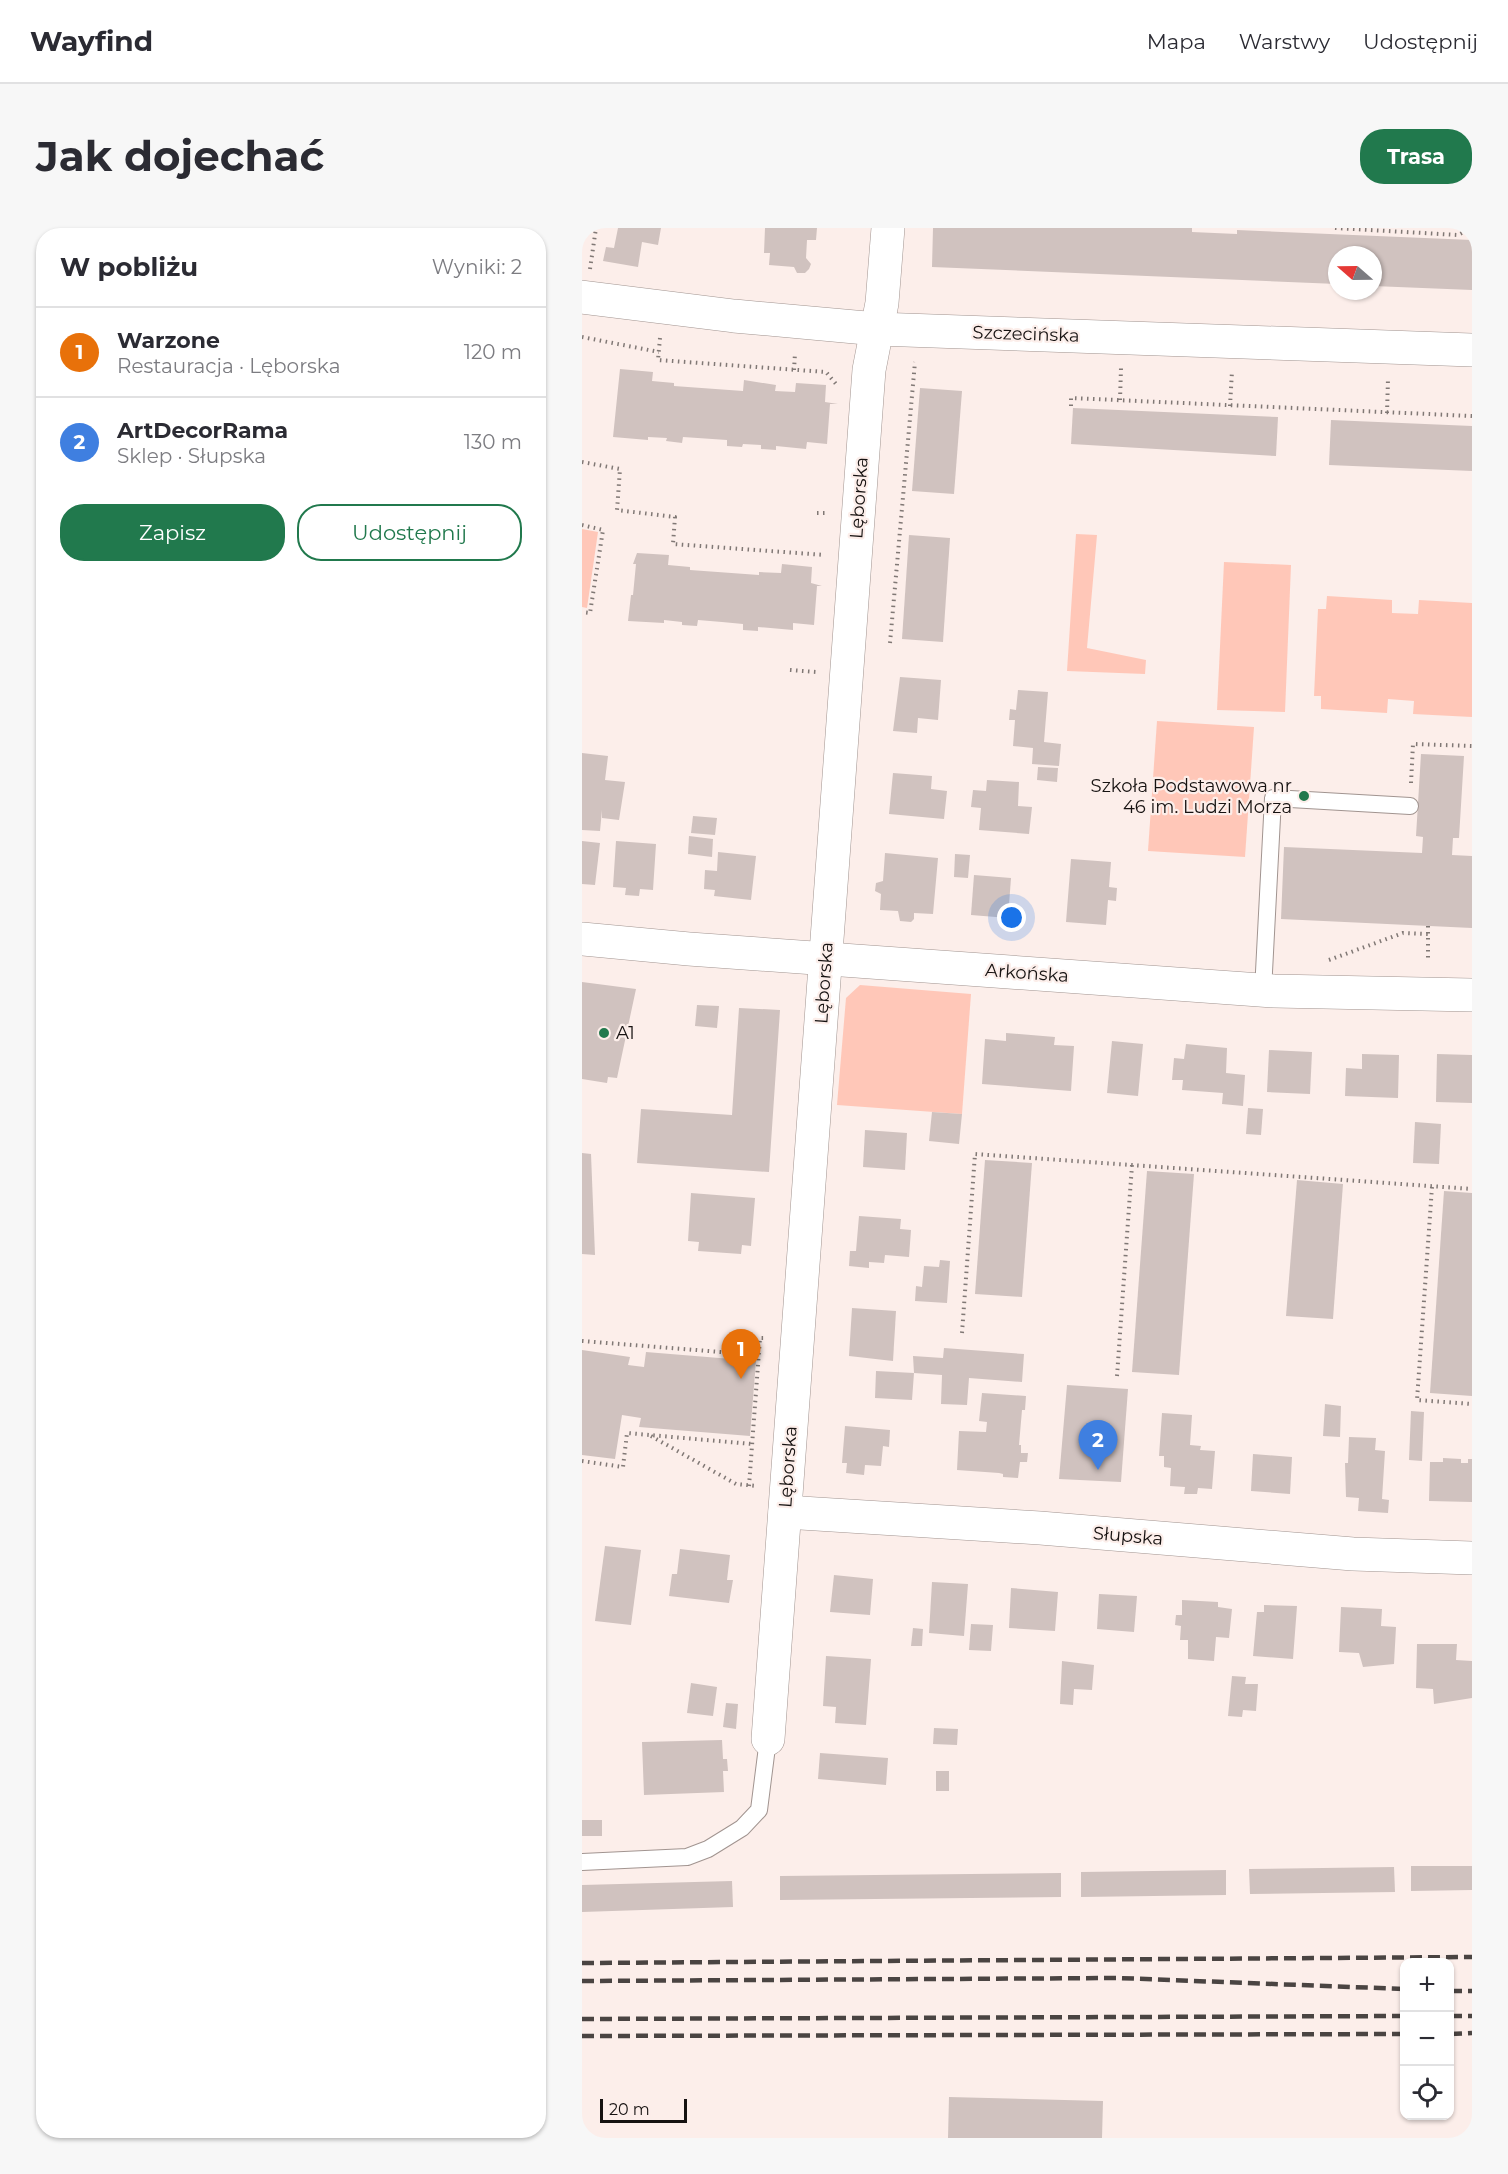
<!DOCTYPE html>
<html lang="pl">
<meta charset="utf-8">
<style>
body{margin:0;font-family:Montserrat,sans-serif;background:#f7f7f7;color:#2b2b33}
.controls{position:absolute;right:18px;bottom:18px;display:grid;overflow:hidden;border-radius:12px;box-shadow:0 2px 4px #0004}
.controls button{width:54px;height:54px;display:grid;place-items:center;padding:0;border:0;border-bottom:2px solid #e1e1e2;background:#fff;color:#2b2b33;font:30px sans-serif}
.compass{position:absolute;left:746px;top:18px;width:54px;height:54px;border-radius:50%;background:#fff;box-shadow:0 2px 4px #0004;rotate:290deg}
.scale{position:absolute;left:18px;bottom:15px;width:87px;box-sizing:border-box;padding-left:6px;border:3px solid #161211;border-top:0;font-size:16px;line-height:21px;white-space:nowrap;color:#161211;-webkit-text-stroke:4px #fceeea;paint-order:stroke}
.you{position:absolute;left:430px;top:690px;width:21px;height:21px;margin:-15px;border:4px solid #fff;border-radius:50%;background:#1a73e8;box-shadow:0 0 0 9px #1a73e833}
.badge{display:grid;place-items:center;width:39px;height:39px;border-radius:50%;background:#21794d;color:#fff;font-size:20px;font-weight:700}
.pin{position:absolute;translate:-50% -50px;filter:drop-shadow(0 2px 3px #0008)}
.pin::after{content:'';position:absolute;top:32px;width:21px;height:18px;background:inherit;clip-path:polygon(0 0,100% 0,50% 100%)}
.list{margin:0;padding:0;list-style:none}
h2{display:flex;justify-content:space-between;align-items:center;height:78px;margin:0;padding:0 24px;font-size:26px}
h2 small{font-size:20px;font-weight:400;color:#7c7c81}
.list li{display:grid;grid-template-columns:39px 1fr auto;gap:18px;align-items:center;box-sizing:border-box;height:90px;padding:0 24px;border-top:2px solid #e1e1e2}
.list b{display:block;font-size:22px;white-space:nowrap}
.list p{margin:0;font-size:20px;white-space:nowrap;color:#7c7c81}
.list em{font-size:20px;font-style:normal;color:#7c7c81}
.actions{display:flex;gap:12px;padding:18px 24px}
.actions a{flex:1;padding:14px 0;border:2px solid #21794d;border-radius:24px;text-align:center;font-size:21px;color:#21794d}
.actions .main{background:#21794d;color:#fff}
.icon{flex:none;width:33px;height:33px;fill:none;stroke:currentColor;stroke-width:2;stroke-linecap:round;stroke-linejoin:round}
.map{position:relative;flex:none;width:890px;height:1910px;overflow:hidden;border-radius:24px}
header{display:flex;align-items:center;gap:36px;box-sizing:border-box;height:84px;padding:0 30px;background:#fff;border-bottom:2px solid #e1e1e2}
header strong{font-size:28px}
nav{display:flex;gap:33px;margin-inline-start:auto;font-size:21px}
.intro{display:flex;align-items:center;justify-content:space-between;box-sizing:border-box;height:144px;padding:0 36px}
h1{margin:0;font-size:42px}
.button{padding:15px 27px;border-radius:24px;background:#21794d;color:#fff;font-size:21px;font-weight:700}
main{display:flex;gap:36px;padding:0 36px}
aside{flex:1;background:#fff;border-radius:24px;box-shadow:0 2px 4px #0004}
.map>svg:first-child{display:block}
.green{fill:#ffc7b8}
.building{fill:#d0c2bf}
.lines{fill:none;stroke-linecap:round;stroke-linejoin:round}
.lane-casing{stroke:#a19490;stroke-width:18}
.street-casing{stroke:#a19490;stroke-width:34}
.path{stroke:#807875;stroke-width:4;stroke-dasharray:1.5 4.5;stroke-linecap:butt}
.lane{stroke:#fff;stroke-width:16}
.street{stroke:#fff;stroke-width:33}
.rail{stroke:#4a4442;stroke-width:4.5;stroke-dasharray:12 6;stroke-linecap:butt}
.poi-dot{fill:#21794d;stroke:#fceeea;stroke-width:2}
.labels{text-anchor:middle;dominant-baseline:central;stroke-width:4.5;stroke-linejoin:round;paint-order:stroke}
.street-label{font-size:18px;fill:#161211;stroke:#fceeea}
.poi-label{font-size:18px;fill:#161211;stroke:#fceeea;text-anchor:end}
</style>
<header>
<strong>Wayfind</strong>
<nav><a>Mapa</a><a>Warstwy</a><a>Udostępnij</a></nav>
</header>
<div class="intro"><h1>Jak dojechać</h1><a class="button">Trasa</a></div>
<main>
<aside>
<h2>W pobliżu<small>Wyniki: 2</small></h2>
<ul class="list">
<li><span class="badge" style="background:#e8710a">1</span><div><b>Warzone</b><p>Restauracja · Lęborska</p></div><em>120 m</em></li>
<li><span class="badge" style="background:#3f7fe0">2</span><div><b>ArtDecorRama</b><p>Sklep · Słupska</p></div><em>130 m</em></li>
</ul>
<div class="actions"><a class="main">Zapisz</a><a>Udostępnij</a></div>
</aside>
<div class="map">
<svg width="890" height="1910" viewBox="0 0 890 1910">
<rect width="100%" height="100%" fill="#fceeea"/>
<!-- green -->
<g class="green">
<polygon points="0,301 16,304 5,380 0,379"/>
<polygon points="494,306 515,307 505,420 564,432 563,446 485,443"/>
<polygon points="642,334 709,337 703,484 635,482"/>
<polygon points="745,368 810,372 810,385 836,386 837,372 890,375 890,489 831,486 832,473 806,471 805,485 739,481 739,468 732,468 736,381 744,381"/>
<polygon points="575,493 672,499 663,629 566,623"/>
<polygon points="278,757 389,766 380,886 255,877 264,770"/>
</g>
<!-- building -->
<g class="building">
<polygon points="36,0 79,0 76,17 60,14 56,39 21,33 24,19 32,20"/>
<polygon points="183,0 235,0 234,12 225,12 224,30 229,36 227,41 223,45 215,45 212,39 187,37 188,25 182,25"/>
<polygon points="351,0 610,0 610,4 655,6 655,2 890,12 890,62 791,58 791,27 755,27 755,56 350,39"/>
<polygon points="38,141 71,144 70,153 92,155 92,158 161,163 162,152 194,157 193,163 213,164 214,155 244,157 243,174 256,176 248,176 245,216 225,214 224,221 194,218 194,222 179,221 179,217 161,216 160,219 145,218 145,212 101,209 100,215 84,213 85,210 66,209 66,212 31,209"/>
<polygon points="338,160 380,163 372,266 330,263"/>
<polygon points="491,180 696,189 694,228 489,216"/>
<polygon points="749,192 890,198 890,243 747,237"/>
<polygon points="327,307 368,310 361,414 320,411"/>
<polygon points="55,325 87,327 86,337 108,339 108,342 177,347 177,344 199,345 200,336 230,339 229,355 240,358 235,358 232,397 211,395 211,402 176,399 176,403 161,402 161,396 140,394 116,392 115,398 100,397 100,394 82,392 82,395 46,393 49,367 51,367 54,336 51,336"/>
<polygon points="318,449 359,452 356,492 336,490 335,505 311,503"/>
<polygon points="436,462 466,464 462,514 479,516 477,538 450,536 451,520 431,518 433,492 427,492 428,481 434,482"/>
<polygon points="0,525 26,528 23,552 43,554 37,592 20,590 20,582 18,603 0,602"/>
<polygon points="839,526 882,528 877,610 871,610 870,627 890,628 890,700 699,691 702,619 840,625 841,609 834,608"/>
<polygon points="456,539 476,540 475,554 455,552"/>
<polygon points="311,545 350,548 349,561 365,563 362,591 307,586"/>
<polygon points="405,552 437,554 436,578 450,579 447,606 397,602 399,580 389,579 391,562 404,563"/>
<polygon points="111,588 135,590 133,607 109,605"/>
<polygon points="107,608 131,611 130,629 106,626"/>
<polygon points="0,613 18,615 13,657 0,656"/>
<polygon points="34,613 74,616 71,662 58,661 57,668 43,667 44,660 31,659"/>
<polygon points="136,624 174,628 169,672 132,668 133,662 122,661 123,642 135,643"/>
<polygon points="303,625 356,630 351,686 332,685 332,691 329,694 318,693 316,683 298,682 299,666 293,663 294,655 301,653"/>
<polygon points="373,626 388,627 386,650 372,649"/>
<polygon points="489,631 529,634 527,659 535,660 534,673 526,672 524,697 484,694"/>
<polygon points="392,647 429,650 426,690 389,687"/>
<polygon points="0,754 54,761 35,850 26,849 25,855 0,851"/>
<polygon points="115,777 137,778 135,800 113,798"/>
<polygon points="157,780 198,782 187,944 55,935 59,881 150,887"/>
<polygon points="424,805 473,809 472,817 492,818 489,863 400,856 403,811 424,813"/>
<polygon points="530,813 561,816 556,868 525,865"/>
<polygon points="604,816 645,820 644,845 663,847 661,878 640,876 641,865 600,862 601,852 590,852 592,830 602,831"/>
<polygon points="687,822 730,824 728,866 685,864"/>
<polygon points="780,826 817,827 816,870 763,868 764,840 780,841"/>
<polygon points="855,826 890,827 890,875 854,874"/>
<polygon points="666,880 681,881 679,907 664,906"/>
<polygon points="350,884 380,886 377,916 347,913"/>
<polygon points="833,894 859,896 857,936 831,935"/>
<polygon points="283,902 325,905 323,942 281,939"/>
<polygon points="0,925 9,926 13,1027 0,1026"/>
<polygon points="403,932 450,935 440,1069 393,1066"/>
<polygon points="565,943 612,946 597,1147 550,1144"/>
<polygon points="715,952 761,956 751,1091 704,1088"/>
<polygon points="862,963 890,965 890,1168 848,1165"/>
<polygon points="109,965 173,970 169,1018 160,1017 159,1026 116,1023 117,1014 106,1013"/>
<polygon points="277,988 319,991 318,1001 329,1002 327,1029 303,1027 302,1035 287,1034 287,1040 267,1038 268,1023 274,1023"/>
<polygon points="358,1032 368,1033 365,1075 333,1073 334,1058 340,1059 342,1038 357,1039"/>
<polygon points="270,1080 314,1083 311,1133 267,1128"/>
<polygon points="362,1120 442,1126 440,1154 387,1150 385,1177 359,1176 360,1147 332,1145 330,1172 293,1170 294,1143 332,1145 331,1128 361,1130"/>
<polygon points="0,1122 48,1129 46,1137 62,1139 64,1124 174,1133 168,1208 57,1199 59,1190 40,1187 33,1231 0,1227"/>
<polygon points="485,1157 546,1161 539,1254 477,1251"/>
<polygon points="400,1165 444,1168 443,1182 440,1182 437,1217 439,1217 439,1225 446,1225 445,1234 438,1234 436,1250 421,1249 421,1246 417,1245 375,1242 377,1203 404,1204 405,1194 397,1193"/>
<polygon points="743,1176 759,1178 758,1209 741,1208"/>
<polygon points="829,1183 842,1184 840,1233 827,1232"/>
<polygon points="580,1185 610,1187 608,1217 619,1218 618,1222 633,1223 630,1261 616,1260 615,1266 602,1266 603,1259 588,1258 589,1240 582,1239 582,1228 577,1228"/>
<polygon points="263,1198 308,1202 307,1219 301,1218 299,1238 283,1237 282,1247 264,1245 265,1235 260,1235"/>
<polygon points="767,1209 794,1210 793,1222 803,1223 800,1271 807,1272 806,1285 776,1283 777,1270 764,1269 763,1235 766,1235"/>
<polygon points="671,1226 710,1229 708,1266 669,1263"/>
<polygon points="861,1230 879,1231 879,1235 886,1235 886,1231 890,1231 890,1274 847,1273 848,1234 861,1234"/>
<polygon points="23,1318 59,1322 49,1397 13,1393"/>
<polygon points="98,1321 148,1327 145,1352 151,1352 147,1375 87,1368 90,1346 95,1346"/>
<polygon points="252,1347 291,1351 288,1387 248,1384"/>
<polygon points="350,1354 386,1356 382,1408 347,1405"/>
<polygon points="429,1360 476,1364 473,1403 427,1400"/>
<polygon points="517,1366 555,1368 552,1404 515,1401"/>
<polygon points="600,1372 636,1374 636,1379 650,1381 647,1410 634,1409 632,1433 606,1431 606,1412 598,1412 599,1398 593,1397 594,1387 600,1387"/>
<polygon points="682,1377 715,1378 711,1431 671,1428 675,1384 682,1384"/>
<polygon points="759,1379 800,1381 799,1398 814,1399 812,1436 781,1439 777,1425 757,1424"/>
<polygon points="389,1396 411,1397 409,1423 387,1422"/>
<polygon points="331,1400 341,1401 340,1418 329,1418"/>
<polygon points="835,1416 875,1416 874,1432 890,1433 890,1470 852,1476 851,1461 834,1460"/>
<polygon points="244,1428 289,1431 284,1497 253,1495 254,1479 241,1478"/>
<polygon points="480,1433 512,1437 510,1462 492,1461 491,1477 478,1476"/>
<polygon points="650,1448 664,1449 663,1456 676,1456 674,1483 661,1482 660,1489 646,1488"/>
<polygon points="109,1455 135,1459 131,1488 105,1485"/>
<polygon points="144,1475 156,1476 154,1501 141,1499"/>
<polygon points="352,1500 376,1501 375,1517 351,1516"/>
<polygon points="140,1512 141,1531 145,1531 146,1543 141,1543 142,1564 62,1567 60,1514"/>
<polygon points="238,1525 306,1530 304,1557 236,1551"/>
<rect x="354" y="1543" width="13" height="20"/>
<rect x="0" y="1592" width="20" height="16"/>
<polygon points="829,1638 890,1638 890,1662 829,1663"/>
<polygon points="812,1639 813,1664 668,1666 667,1641"/>
<polygon points="644,1642 644,1667 499,1669 499,1644"/>
<polygon points="479,1645 479,1669 198,1672 198,1648"/>
<polygon points="150,1653 151,1679 0,1684 0,1657"/>
<polygon points="367,1869 521,1873 520,1910 366,1910"/>
</g>
<g class="lines">
<defs>
<g id="lane">
<polyline points="681,763 691,570 828,578"/>
<polyline points="0,1634 105,1629 126,1621 160,1600 177,1582 186,1511"/>
</g>
<g id="street">
<polyline points="0,69 152,88 295,101 890,122"/>
<polyline points="0,711 107,721 692,763 890,767"/>
<polyline points="203,1284 458,1300 771,1326 890,1330"/>
<polyline points="186,1511 287,142 300,75 306,0"/>
</g>
</defs>
<!-- lane casing -->
<use href="#lane" class="lane-casing"/>
<!-- street casing -->
<use href="#street" class="street-casing"/>
<!-- path -->
<g class="path">
<polyline points="753,0 876,7 890,0"/>
<polyline points="8,41 14,0"/>
<polyline points="0,109 77,124"/>
<polyline points="78,110 76,132 244,144 254,156"/>
<polyline points="212,142 213,125"/>
<polyline points="538,172 539,140"/>
<polyline points="489,178 489,170 890,188"/>
<polyline points="648,178 650,143"/>
<polyline points="805,185 806,151"/>
<polyline points="0,234 38,241 35,282 93,289 91,316 243,327"/>
<polyline points="235,285 246,285"/>
<polyline points="0,297 21,302 8,385 0,384"/>
<polyline points="308,415 333,134"/>
<polyline points="208,442 234,444"/>
<polyline points="829,555 831,516 890,518"/>
<polyline points="846,698 846,734"/>
<polyline points="747,732 821,705 846,706"/>
<polyline points="850,959 835,1172 890,1176"/>
<polyline points="380,1105 393,926 890,961"/>
<polyline points="0,1113 177,1127"/>
<polyline points="535,1148 550,937"/>
<polyline points="69,1208 154,1256 175,1258"/>
<polyline points="0,1233 41,1239 45,1205 170,1216"/>
<polyline points="167,1258 178,1110 185,1110"/>
</g>
<!-- lane -->
<use href="#lane" class="lane"/>
<!-- street -->
<use href="#street" class="street"/>
<!-- rail -->
<g class="rail">
<polyline points="0,1735 890,1729"/>
<polyline points="0,1753 536,1750 822,1761"/>
<polyline points="868,1763 890,1763"/>
<polyline points="868,1788 890,1788"/>
<polyline points="0,1791 822,1788"/>
<polyline points="868,1806 890,1805"/>
<polyline points="0,1808 822,1806"/>
</g>
</g>
<!-- markers -->
<g class="poi-dot">
<circle cx="722" cy="568" r="6"/>
<circle cx="22" cy="805" r="6"/>
</g>
<g class="labels">
<!-- street labels -->
<g class="street-label">
<text transform="translate(444 106) rotate(2)">Szczecińska</text>
<text transform="translate(277 270) rotate(-86)">Lęborska</text>
<text transform="translate(445 745) rotate(4)">Arkońska</text>
<text transform="translate(242 755) rotate(-86)">Lęborska</text>
<text transform="translate(206 1239) rotate(-86)">Lęborska</text>
<text transform="translate(546 1308) rotate(5)">Słupska</text>
</g>
<!-- poi labels -->
<g class="poi-label">
<text x="710" y="558">Szkoła Podstawowa nr<tspan x="710" dy="21">46 im. Ludzi Morza</tspan></text>
<text x="34" y="805" text-anchor="start">A1</text>
</g>
</g>
</svg>
<div class="controls">
<button>+</button>
<button>−</button>
<button><svg class="icon" aria-label="locate" viewBox="0 0 24 24"><circle cx="12" cy="12" r="6"/><path d="M12 2v4M12 18v4M2 12h4M18 12h4"/></svg></button>
</div>
<svg class="compass" viewBox="-18 -18 36 36"><path d="M0-13l5 13h-10z" fill="#e53935"/><path d="M0 13l5-13h-10z" fill="#7c7c81"/></svg>
<div class="scale">20 m</div>
<div class="you"></div>
<div class="pin badge" style="left:159px;top:1151px;background:#e8710a">1</div>
<div class="pin badge" style="left:516px;top:1242px;background:#3f7fe0">2</div>
</div>
</main>
